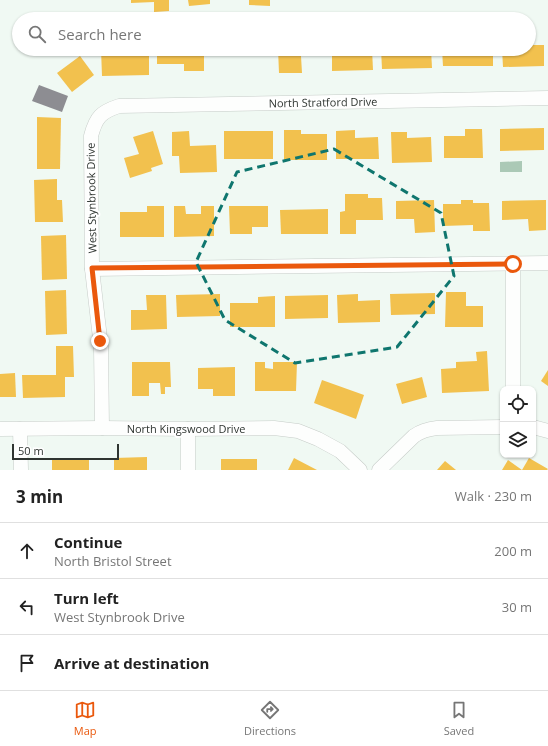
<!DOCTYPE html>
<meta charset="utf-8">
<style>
body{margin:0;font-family:"Open Sans",sans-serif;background:#f2f2f2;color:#222}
.controls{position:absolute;right:12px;bottom:12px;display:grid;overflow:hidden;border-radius:8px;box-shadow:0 1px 3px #0004}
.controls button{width:36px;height:36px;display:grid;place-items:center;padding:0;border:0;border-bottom:1px solid #e0e0e0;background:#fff;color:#222;font:20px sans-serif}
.scale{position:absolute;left:12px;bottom:10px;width:107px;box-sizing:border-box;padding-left:4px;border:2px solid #2f3531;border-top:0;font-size:11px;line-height:14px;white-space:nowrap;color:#2f3531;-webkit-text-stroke:3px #fff;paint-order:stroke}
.stop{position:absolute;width:12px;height:12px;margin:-9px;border:3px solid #ea580c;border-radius:50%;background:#fff}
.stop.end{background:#ea580c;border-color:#fff;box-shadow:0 1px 4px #0008}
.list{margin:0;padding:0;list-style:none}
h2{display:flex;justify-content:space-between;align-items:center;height:52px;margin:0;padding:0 16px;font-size:17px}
h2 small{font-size:13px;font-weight:400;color:#767676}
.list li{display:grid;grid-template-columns:26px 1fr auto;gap:12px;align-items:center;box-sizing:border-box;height:56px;padding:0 16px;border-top:1px solid #e0e0e0}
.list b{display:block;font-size:15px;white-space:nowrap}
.list p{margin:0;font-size:13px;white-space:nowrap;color:#767676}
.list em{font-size:13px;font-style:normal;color:#767676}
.icon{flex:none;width:22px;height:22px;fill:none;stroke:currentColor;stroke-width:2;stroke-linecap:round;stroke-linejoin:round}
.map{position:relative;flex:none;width:548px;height:470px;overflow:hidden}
.search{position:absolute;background:#fff;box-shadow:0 1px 3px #0004;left:12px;right:12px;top:12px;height:44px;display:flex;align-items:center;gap:10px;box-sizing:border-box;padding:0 14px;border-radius:22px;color:#767676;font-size:15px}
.sheet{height:220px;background:#fff}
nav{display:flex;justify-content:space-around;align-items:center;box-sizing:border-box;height:56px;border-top:1px solid #e0e0e0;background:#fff;font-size:11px;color:#767676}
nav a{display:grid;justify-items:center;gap:2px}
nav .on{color:#ea580c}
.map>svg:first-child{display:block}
.water{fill:#abc9b6}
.homes{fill:#f2c14e}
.industry{fill:#8d8d92}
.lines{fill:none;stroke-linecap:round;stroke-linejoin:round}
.street-casing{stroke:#c6ccc8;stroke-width:15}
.street{stroke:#fdfefd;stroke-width:14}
.route{stroke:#ea580c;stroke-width:5}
.marked{fill:none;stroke:#0f766e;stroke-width:3;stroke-dasharray:8 5;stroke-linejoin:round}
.labels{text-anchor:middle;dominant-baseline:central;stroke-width:4;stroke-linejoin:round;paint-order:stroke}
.street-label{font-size:11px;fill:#2f3531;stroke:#fff}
</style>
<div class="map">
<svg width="548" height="470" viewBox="0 0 548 470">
<rect width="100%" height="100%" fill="#f0f9f3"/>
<!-- water -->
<polygon class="water" points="522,161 522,172 500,172 500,162"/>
<!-- homes -->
<g class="homes">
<polygon points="131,0 169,0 169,11 154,12 154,2 131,3"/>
<polygon points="188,0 210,0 210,4 189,6"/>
<polygon points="249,0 270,0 270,6 249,5"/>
<polygon points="529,45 544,45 544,66 503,67 502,49 529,49"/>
<polygon points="101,49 126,49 126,53 149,53 149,75 102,76"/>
<polygon points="157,49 204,49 204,71 184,71 184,64 157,64"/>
<polygon points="218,49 254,49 254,55 218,56"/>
<polygon points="278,49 322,49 322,56 301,56 302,73 279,73"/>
<polygon points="372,49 373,70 332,71 332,50"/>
<polygon points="381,49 431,49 432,68 382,69"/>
<polygon points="442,49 493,49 493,66 443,66"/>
<polygon points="80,56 94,75 72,92 57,73"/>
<polygon points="37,117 61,118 60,169 37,169"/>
<polygon points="544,128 544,150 500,151 500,129"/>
<polygon points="465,129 482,129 483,158 444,158 444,136 465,136"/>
<polygon points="284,130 301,130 301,134 327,134 327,160 284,160"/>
<polygon points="355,130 355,138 378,137 379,159 336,159 336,131"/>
<polygon points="153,131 163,164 151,168 152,171 130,178 124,158 139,154 133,137"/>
<polygon points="189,131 190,146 216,145 217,172 180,173 179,156 172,156 172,132"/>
<rect x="224" y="131" width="49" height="28"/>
<polygon points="391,132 407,132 407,138 431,137 432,162 392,163"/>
<polygon points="57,179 57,200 62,200 63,222 35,222 34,180"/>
<polygon points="345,194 368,194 368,198 382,198 383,220 356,220 356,234 340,234 340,212 345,211"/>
<polygon points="434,200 435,232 415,233 414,219 396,219 396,201"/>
<polygon points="461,200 473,200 473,203 489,203 490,231 473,231 473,225 443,226 443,204 461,204"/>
<polygon points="546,200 546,230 529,231 528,219 502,220 502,201"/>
<polygon points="147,206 164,206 164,237 120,237 120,212 147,212"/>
<polygon points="174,206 185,206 186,214 201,214 201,206 214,206 214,236 174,237"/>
<polygon points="229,206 268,206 268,227 252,227 252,234 230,234"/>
<polygon points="328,209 328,234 281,234 280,210"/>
<polygon points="66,235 67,279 42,280 41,236"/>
<polygon points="66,290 67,334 46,335 45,291"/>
<polygon points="446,292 466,292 466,306 483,306 483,327 445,327"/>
<polygon points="435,293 435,314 391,315 390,294"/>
<polygon points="220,294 220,316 177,317 176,295"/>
<polygon points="358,294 358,301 380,300 380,322 338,323 337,295"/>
<polygon points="146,295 166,295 167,329 131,330 131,310 147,310"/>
<polygon points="328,295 328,318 285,319 285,296"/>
<polygon points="275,296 275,327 230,327 230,303 258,303 258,297"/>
<polygon points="56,346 73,346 74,377 65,377 65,397 23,398 22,375 56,375"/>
<polygon points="487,351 489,391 442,393 441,369 456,368 456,362 477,361 476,352"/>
<polygon points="132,362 170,362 171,387 165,387 165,394 161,394 160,383 149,383 149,396 132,396"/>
<polygon points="255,362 265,362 265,368 273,369 273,362 297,362 296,391 255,391"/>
<polygon points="235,367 235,396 213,396 213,389 198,389 198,368"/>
<polygon points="548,370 548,386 541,381"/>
<polygon points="15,373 16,397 0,397 0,374"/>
<polygon points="422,377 427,397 402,404 396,384"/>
<polygon points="322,380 364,395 356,419 314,403"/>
<polygon points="147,457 147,470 114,470 114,458"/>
<polygon points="294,458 317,470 288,470"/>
<polygon points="529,458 548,469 547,470 502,470 508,460 522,470"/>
<rect x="221" y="459" width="36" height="11"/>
<rect x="52" y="460" width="37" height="10"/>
<polygon points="445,461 456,470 437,470"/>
</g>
<!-- industry -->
<polygon class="industry" points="39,85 68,96 62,112 32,101"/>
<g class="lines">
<defs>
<g id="street">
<polyline points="92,269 548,263"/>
<polyline points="513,389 513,264"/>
<polyline points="533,427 548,431"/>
<path d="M102 428 101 347 92 269 91 136C96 117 101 112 119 106L548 98"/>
<polyline points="0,429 102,428 188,429 274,428 298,431 318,439 340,451 360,470"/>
<polyline points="20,429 21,470"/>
<polyline points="188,429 188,470"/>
<path d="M379 470 414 436C421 431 428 429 437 428L503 427"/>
</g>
</defs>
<!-- street casing -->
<use href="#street" class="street-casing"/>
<!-- street -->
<use href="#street" class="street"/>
</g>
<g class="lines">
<!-- route -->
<polyline class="route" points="100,341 92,268 513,264"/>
</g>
<!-- marked area -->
<path class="marked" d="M334 149 441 213 454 276 397 347 295 363 225 320 196 262 237 172Z"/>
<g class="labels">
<!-- street labels -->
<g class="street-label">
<text transform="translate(323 102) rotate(-1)">North Stratford Drive</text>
<text transform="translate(91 198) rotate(-91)">West Stynbrook Drive</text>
<text x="186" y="428">North Kingswood Drive</text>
</g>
</g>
</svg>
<div class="controls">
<button><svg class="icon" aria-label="locate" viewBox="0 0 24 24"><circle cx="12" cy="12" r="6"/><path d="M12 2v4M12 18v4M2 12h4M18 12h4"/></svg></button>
<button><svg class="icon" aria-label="layers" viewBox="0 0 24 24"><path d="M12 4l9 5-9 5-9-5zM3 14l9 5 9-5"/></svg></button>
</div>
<div class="scale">50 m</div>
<div class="stop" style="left:513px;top:264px"></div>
<div class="stop end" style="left:100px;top:341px"></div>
<div class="search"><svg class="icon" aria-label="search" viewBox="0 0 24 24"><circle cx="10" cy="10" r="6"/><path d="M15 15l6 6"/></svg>Search here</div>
</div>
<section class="sheet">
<h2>3 min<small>Walk · 230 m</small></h2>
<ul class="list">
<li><svg class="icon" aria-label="ahead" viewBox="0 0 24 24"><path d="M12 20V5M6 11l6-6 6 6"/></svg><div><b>Continue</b><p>North Bristol Street</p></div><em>200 m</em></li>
<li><svg class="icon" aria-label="left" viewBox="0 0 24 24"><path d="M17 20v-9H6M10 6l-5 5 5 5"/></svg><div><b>Turn left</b><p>West Stynbrook Drive</p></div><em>30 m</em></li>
<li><svg class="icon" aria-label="arrive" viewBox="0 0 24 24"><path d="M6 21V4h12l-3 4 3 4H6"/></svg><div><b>Arrive at destination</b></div></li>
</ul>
</section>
<nav>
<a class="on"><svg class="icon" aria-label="map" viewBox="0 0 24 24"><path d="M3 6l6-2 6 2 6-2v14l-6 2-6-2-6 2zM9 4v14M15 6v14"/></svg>Map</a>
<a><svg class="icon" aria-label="directions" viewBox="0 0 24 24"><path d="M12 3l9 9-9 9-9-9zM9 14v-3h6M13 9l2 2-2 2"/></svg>Directions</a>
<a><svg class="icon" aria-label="saved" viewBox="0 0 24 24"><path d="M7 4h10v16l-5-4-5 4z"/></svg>Saved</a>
</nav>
